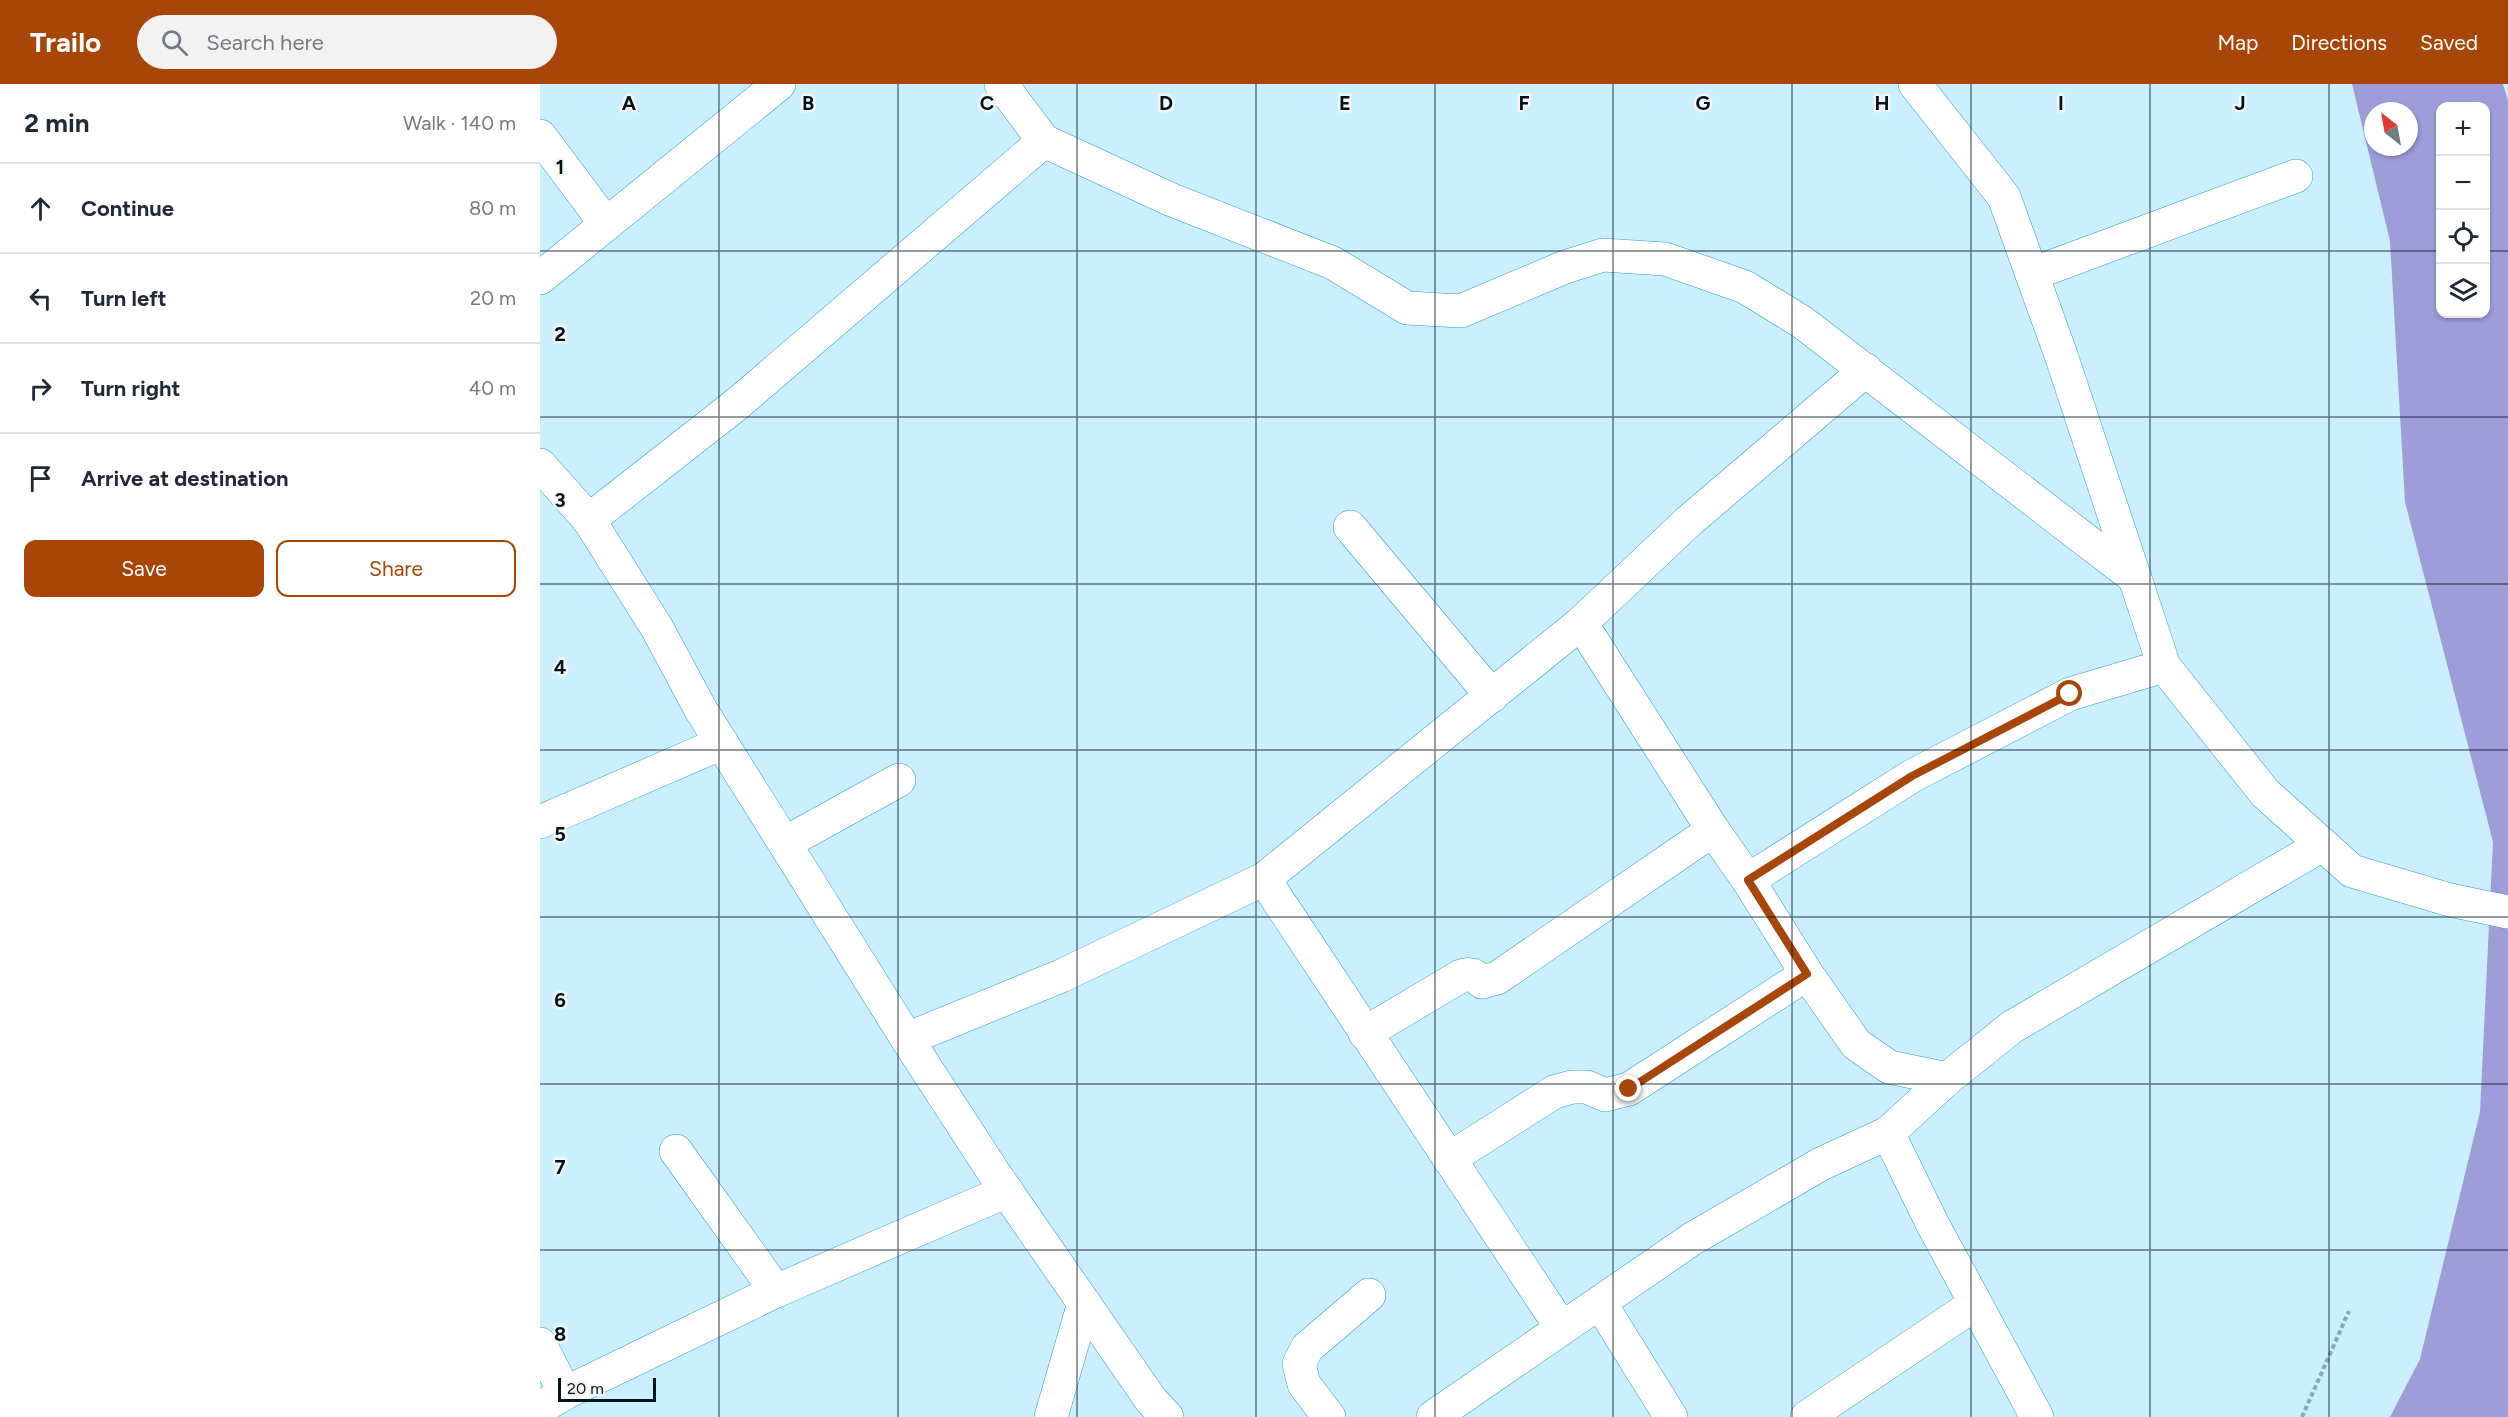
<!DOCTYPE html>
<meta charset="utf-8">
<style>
body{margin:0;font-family:Figtree,sans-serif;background:#f2f2f3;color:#1f2937}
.controls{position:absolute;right:18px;top:18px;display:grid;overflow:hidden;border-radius:12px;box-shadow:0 2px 4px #0004}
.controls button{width:54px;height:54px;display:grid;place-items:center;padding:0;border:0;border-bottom:2px solid #e0e1e3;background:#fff;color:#1f2937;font:30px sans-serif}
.compass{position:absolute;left:1824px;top:18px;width:54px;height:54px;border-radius:50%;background:#fff;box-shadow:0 2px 4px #0004;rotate:329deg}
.scale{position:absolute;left:18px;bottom:15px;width:98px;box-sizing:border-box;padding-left:6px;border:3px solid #00131b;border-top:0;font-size:16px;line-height:21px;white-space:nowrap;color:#00131b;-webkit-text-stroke:4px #f5f5f5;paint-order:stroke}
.stop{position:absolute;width:18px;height:18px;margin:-14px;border:4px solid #a84509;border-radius:50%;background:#fff}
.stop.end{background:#a84509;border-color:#fff;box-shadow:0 2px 6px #0008}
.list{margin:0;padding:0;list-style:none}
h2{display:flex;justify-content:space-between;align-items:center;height:78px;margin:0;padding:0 24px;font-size:26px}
h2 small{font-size:20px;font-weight:400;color:#747a83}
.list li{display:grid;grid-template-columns:39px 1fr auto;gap:18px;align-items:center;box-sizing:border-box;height:90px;padding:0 24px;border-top:2px solid #e0e1e3}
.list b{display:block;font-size:22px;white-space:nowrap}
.list em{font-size:20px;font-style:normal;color:#747a83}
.actions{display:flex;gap:12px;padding:18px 24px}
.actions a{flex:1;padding:14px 0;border:2px solid #a84509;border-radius:12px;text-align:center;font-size:21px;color:#a84509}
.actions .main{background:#a84509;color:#fff}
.icon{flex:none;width:33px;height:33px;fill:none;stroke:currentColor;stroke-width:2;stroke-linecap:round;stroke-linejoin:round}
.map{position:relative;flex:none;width:1968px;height:1333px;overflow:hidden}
header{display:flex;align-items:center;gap:36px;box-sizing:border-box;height:84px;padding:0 30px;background:#a84509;color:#fff}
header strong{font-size:28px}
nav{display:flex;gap:33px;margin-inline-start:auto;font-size:21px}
.search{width:420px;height:54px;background:#f2f2f3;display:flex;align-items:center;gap:15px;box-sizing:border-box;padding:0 21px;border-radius:33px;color:#747a83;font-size:22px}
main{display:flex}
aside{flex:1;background:#fff}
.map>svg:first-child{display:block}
.water{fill:#9e9dda;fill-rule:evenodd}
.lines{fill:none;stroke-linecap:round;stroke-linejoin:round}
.minor-casing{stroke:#319ec2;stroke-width:34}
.tertiary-casing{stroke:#319ec2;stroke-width:34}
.path{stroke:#89a8b5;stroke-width:4;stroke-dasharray:4.5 3;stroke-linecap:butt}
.minor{stroke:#fff;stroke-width:33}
.tertiary{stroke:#fff;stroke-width:33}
.route{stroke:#a84509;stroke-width:8}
.grid{fill:none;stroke:#00131b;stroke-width:1.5;stroke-opacity:0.55}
.grid-label{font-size:20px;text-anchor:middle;font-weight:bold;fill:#00131b;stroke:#f5f5f5;stroke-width:5;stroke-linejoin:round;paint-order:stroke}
</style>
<header>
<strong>Trailo</strong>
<div class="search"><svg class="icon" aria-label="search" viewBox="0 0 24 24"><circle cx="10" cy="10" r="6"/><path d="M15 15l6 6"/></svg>Search here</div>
<nav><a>Map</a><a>Directions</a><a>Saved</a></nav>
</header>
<main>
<aside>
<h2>2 min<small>Walk · 140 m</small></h2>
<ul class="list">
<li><svg class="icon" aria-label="ahead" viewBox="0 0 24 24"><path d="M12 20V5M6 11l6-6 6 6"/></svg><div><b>Continue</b></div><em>80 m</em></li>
<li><svg class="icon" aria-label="left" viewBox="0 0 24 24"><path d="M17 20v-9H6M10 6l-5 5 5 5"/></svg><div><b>Turn left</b></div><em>20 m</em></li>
<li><svg class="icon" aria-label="right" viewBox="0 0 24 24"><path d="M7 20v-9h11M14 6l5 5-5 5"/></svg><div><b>Turn right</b></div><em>40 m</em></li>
<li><svg class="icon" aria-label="arrive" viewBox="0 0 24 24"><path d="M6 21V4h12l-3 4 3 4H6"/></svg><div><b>Arrive at destination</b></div></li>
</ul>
<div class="actions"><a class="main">Save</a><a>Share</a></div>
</aside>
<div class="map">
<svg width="1968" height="1333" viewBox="0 0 1968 1333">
<rect width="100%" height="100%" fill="#caeffe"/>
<!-- water -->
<path class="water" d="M1812 0H1963L1968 17V1333H1850L1880 1275 1940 1028 1953 758 1865 418 1850 157ZM1900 22H1946V230H1900ZM1833 27H1869V63H1833Z"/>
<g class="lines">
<defs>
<g id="minor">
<polyline points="461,0 504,57 632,116 793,179 867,224 921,227 1025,183 1063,171 1125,175 1205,203 1262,238 1595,494"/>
<polyline points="0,52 66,140"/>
<polyline points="1492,190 1756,92"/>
<polyline points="0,194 239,0"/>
<polyline points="0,381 49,436 117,544 161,626 367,955 456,1092 611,1316 627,1333"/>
<polyline points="49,436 197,320 504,57"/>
<polyline points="810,443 952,612"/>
<polyline points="1041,539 1173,746 1208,796 1267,890 1316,960 1349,983 1407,995"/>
<polyline points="0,738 182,659"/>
<polyline points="245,759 359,696"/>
<polyline points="724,795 1021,1243"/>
<polyline points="1208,796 1372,692 1530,610 1624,582"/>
<path d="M825 949 921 892C931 888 935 892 942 898L957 894 1173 746"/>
<polyline points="367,955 521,892 724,795 1041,539 1149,437 1326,286"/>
<polyline points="1348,1049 1392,1139 1497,1333"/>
<polyline points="136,1067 236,1207"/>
<polyline points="909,1075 1014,1008 1032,1003 1047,1003 1065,1011 1089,1005 1267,890"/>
<polyline points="1060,1219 1131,1333"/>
<polyline points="0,1260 25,1309"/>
<polyline points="0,1324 25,1309 236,1207 467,1107"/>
<polyline points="511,1333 544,1219"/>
<polyline points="789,1333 764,1300 759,1280 767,1264 829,1211"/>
<polyline points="893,1333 1152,1155 1281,1080 1348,1049 1407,995 1472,943 1782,761"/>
<polyline points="1267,1333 1435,1220"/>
</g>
<polyline id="tertiary" points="1375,0 1464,113 1521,271 1624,582 1725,709 1812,787 1910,816 1968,828"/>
</defs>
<!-- minor casing -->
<use href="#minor" class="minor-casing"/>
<!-- tertiary casing -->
<use href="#tertiary" class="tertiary-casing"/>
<!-- path -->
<polyline class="path" points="1762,1333 1809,1227"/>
<!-- minor -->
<use href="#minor" class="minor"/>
<!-- tertiary -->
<use href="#tertiary" class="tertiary"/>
</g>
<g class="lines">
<!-- route -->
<polyline class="route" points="1089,1005 1267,890 1208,796 1372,692 1530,610"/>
</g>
<!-- grid -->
<path class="grid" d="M179 0V1333M358 0V1333M537 0V1333M716 0V1333M895 0V1333M1073 0V1333M1252 0V1333M1431 0V1333M1610 0V1333M1789 0V1333M0 167H1900M1946 167H1968M0 333H1968M0 500H1968M0 666H1968M0 833H1968M0 1000H1968M0 1166H1968"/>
<g class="grid-label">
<text x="89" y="26">A</text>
<text x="268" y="26">B</text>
<text x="447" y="26">C</text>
<text x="626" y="26">D</text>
<text x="805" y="26">E</text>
<text x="984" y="26">F</text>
<text x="1163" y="26">G</text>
<text x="1342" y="26">H</text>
<text x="1521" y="26">I</text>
<text x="1700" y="26">J</text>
<text x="20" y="90">1</text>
<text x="20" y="257">2</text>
<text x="20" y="423">3</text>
<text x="20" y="590">4</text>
<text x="20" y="757">5</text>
<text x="20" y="923">6</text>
<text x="20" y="1090">7</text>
<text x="20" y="1257">8</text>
</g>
</svg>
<div class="controls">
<button>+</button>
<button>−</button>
<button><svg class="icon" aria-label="locate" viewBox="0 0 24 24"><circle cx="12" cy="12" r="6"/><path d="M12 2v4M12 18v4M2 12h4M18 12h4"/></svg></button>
<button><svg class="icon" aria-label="layers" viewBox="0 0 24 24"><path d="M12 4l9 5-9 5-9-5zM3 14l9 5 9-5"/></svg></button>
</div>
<svg class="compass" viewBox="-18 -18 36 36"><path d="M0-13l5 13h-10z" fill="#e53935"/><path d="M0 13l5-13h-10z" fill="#747a83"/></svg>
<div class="scale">20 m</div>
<div class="stop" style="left:1530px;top:610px"></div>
<div class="stop end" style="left:1089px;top:1005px"></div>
</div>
</main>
